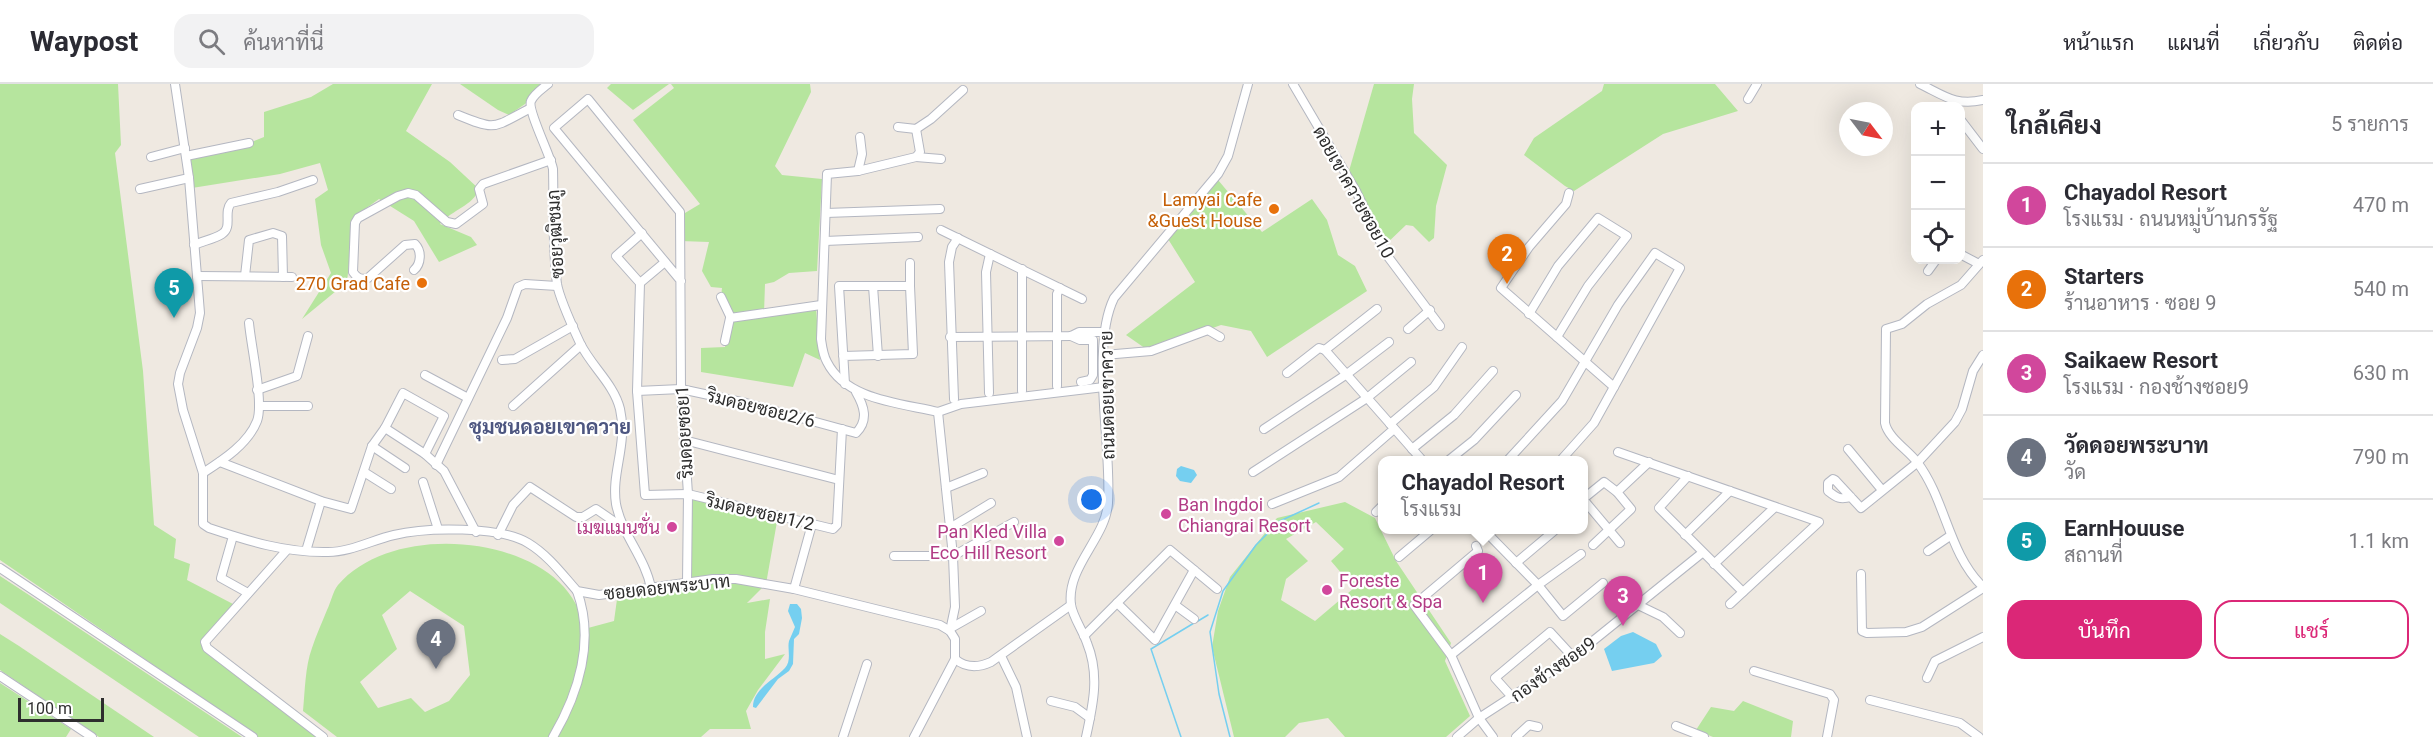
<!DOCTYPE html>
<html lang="th">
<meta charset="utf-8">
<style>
body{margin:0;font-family:Roboto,Sarabun,sans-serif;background:#f2f2f3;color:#2b2b33}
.controls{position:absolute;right:18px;top:18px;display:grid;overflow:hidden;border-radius:12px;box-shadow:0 6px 24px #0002}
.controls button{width:54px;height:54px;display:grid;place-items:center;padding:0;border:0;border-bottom:2px solid #e1e1e2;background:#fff;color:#2b2b33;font:30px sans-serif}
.compass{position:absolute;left:1839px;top:18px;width:54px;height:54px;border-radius:50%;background:#fff;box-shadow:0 6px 24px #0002;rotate:122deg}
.scale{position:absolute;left:18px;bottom:15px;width:86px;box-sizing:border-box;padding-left:6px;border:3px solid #2e2e2e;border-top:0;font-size:16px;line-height:21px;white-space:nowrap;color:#2e2e2e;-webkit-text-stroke:4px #fff;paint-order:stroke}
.you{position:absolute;left:1092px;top:416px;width:21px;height:21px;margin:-15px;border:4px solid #fff;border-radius:50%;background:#1a73e8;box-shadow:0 0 0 9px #1a73e833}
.badge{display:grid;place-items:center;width:39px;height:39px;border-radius:50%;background:#db2777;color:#fff;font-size:20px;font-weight:700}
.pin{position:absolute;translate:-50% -50px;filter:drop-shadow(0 2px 3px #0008)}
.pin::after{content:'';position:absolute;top:32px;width:21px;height:18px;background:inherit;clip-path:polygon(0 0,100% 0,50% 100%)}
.popup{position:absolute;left:1378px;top:372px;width:210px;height:78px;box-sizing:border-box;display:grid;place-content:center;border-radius:12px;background:#fff;filter:drop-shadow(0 2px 4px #0005);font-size:20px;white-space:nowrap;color:#7c7c81}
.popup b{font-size:22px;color:#2b2b33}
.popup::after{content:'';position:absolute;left:50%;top:100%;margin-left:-12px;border:12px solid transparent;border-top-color:#fff}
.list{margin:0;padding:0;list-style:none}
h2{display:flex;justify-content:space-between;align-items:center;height:78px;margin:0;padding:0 24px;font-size:26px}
h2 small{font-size:20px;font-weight:400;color:#7c7c81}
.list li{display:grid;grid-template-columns:39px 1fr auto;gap:18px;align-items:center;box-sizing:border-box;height:84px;padding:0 24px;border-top:2px solid #e1e1e2}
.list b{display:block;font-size:22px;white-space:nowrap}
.list p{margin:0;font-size:20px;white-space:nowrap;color:#7c7c81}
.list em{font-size:20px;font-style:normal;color:#7c7c81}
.actions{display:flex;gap:12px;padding:18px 24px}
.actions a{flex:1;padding:14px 0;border:2px solid #db2777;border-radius:18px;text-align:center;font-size:21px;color:#db2777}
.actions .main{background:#db2777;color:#fff}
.icon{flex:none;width:33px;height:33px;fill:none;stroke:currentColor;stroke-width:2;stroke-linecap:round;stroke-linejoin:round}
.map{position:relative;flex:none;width:1983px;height:653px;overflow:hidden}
header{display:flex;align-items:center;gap:36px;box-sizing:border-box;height:84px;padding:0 30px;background:#fff;border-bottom:2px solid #e1e1e2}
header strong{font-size:28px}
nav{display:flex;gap:33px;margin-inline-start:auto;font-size:21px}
.search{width:420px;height:54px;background:#f2f2f3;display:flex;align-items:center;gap:15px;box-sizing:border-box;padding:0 21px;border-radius:18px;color:#7c7c81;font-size:22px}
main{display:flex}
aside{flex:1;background:#fff}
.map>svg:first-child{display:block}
.green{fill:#b6e59e;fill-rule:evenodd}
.water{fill:#75cff0}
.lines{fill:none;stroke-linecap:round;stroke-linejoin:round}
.stream{stroke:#75cff0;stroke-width:1.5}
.minor-casing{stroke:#b4b7c1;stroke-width:10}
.minor{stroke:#fff;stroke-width:8}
.food-dot{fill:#e8710a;stroke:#fff;stroke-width:2}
.hotel-dot{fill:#d1479c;stroke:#fff;stroke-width:2}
.labels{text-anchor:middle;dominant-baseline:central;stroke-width:4.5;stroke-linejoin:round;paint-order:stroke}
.street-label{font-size:18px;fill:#2e2e2e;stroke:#fff}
.food-label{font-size:18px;fill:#c56008;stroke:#fff;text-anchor:end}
.hotel-label{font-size:18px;fill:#b23c85;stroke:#fff;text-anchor:start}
.neighbourhood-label{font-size:20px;font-weight:bold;fill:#4d5680;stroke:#fff}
</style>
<header>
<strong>Waypost</strong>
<div class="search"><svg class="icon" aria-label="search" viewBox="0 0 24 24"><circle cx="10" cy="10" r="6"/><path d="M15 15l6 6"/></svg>ค้นหาที่นี่</div>
<nav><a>หน้าแรก</a><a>แผนที่</a><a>เกี่ยวกับ</a><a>ติดต่อ</a></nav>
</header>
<main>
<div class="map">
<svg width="1983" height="653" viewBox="0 0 1983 653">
<rect width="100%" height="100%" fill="#efe9e1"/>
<!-- green -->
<g class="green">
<polygon points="0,0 118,0 121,61 115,69 143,287 154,441 176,455 174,474 190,480 187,496 233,520 205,563 323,653 253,653 173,600 174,595 0,476"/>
<path d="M333 0H432L406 47 450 78 479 105C473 122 453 125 440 140L471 153 477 161 439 178 414 137 379 115 354 133 347 198 302 235 331 189 321 161 315 115 328 106 320 79 280 90 192 104 189 71 249 59 264 53V28L311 13Z"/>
<polygon points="460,0 546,0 525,20 509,31 498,26"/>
<polygon points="611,0 669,0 633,26 607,4"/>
<polygon points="671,0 810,0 811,8 775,82 782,91 822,95 817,187 789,189 774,198 765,200 764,229 731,234 721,213 722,204 711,203 702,187 709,158 680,157 680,132 700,120 633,36 674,4"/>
<polygon points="1374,0 1414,0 1412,15 1414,49 1447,81 1436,122 1434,154 1429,158 1413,142 1406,141 1383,163 1349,87"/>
<polygon points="1604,0 1715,0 1738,27 1663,50 1574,107 1565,102 1524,71 1534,54 1602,7"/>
<polygon points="1218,96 1262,148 1312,115 1327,136 1338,171 1355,182 1367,207 1267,273 1251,247 1221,241 1149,267 1126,251 1195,198 1168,155"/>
<polygon points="816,224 820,276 805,269 793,303 701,288 701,264 725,263 730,237"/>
<path d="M688 410 778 432 766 500 747 519 770 515 765 548V575L785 570 758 606 746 627 751 645H710L701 653H337L303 627C305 607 305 583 312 564 316 551 322 539 327 526 331 518 333 507 338 501 387 444 507 449 559 498 573 511 580 528 588 544L614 537 618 508 687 498ZM410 507 464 542 470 591 449 617 425 628 411 614 378 624 360 598 397 565 382 531Z"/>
<path d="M1345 418 1375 434 1396 477 1451 559 1445 577 1470 632 1446 653H1345L1328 634 1299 639 1285 653H1234L1212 563 1218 527 1230 493 1277 434ZM1316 438 1344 465 1331 477 1354 504 1315 537 1281 516 1286 495 1308 477 1286 455Z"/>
<polygon points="0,492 29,511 242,653 199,653 0,519"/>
<polygon points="0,550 19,562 154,653 99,653 0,586"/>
<polygon points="0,599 71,645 66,653 0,653"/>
<polygon points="1743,617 1793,637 1791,653 1713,653 1696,646 1711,623 1734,627"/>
</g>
<!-- water -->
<g class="water">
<polygon points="1181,382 1194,386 1197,391 1191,399 1180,397 1176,392 1177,385"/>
<path d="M790 520H797L801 525 802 534 799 550 794 555 793 580 789 587 778 595 756 624 753 623C753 605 774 596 785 584 792 576 787 565 789 557 791 552 793 548 795 543L788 527Z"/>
<polygon points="1633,548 1656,560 1662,572 1654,579 1612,587 1604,565 1621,552"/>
</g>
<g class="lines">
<!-- stream -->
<g class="stream">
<polyline points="1198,537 1208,531"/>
<polyline points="1181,653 1151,565 1194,539"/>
<polyline points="1230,653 1219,610 1210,548 1223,507 1256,461 1280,437 1319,419"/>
</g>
<defs>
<g id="minor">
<path d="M175 0 189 94 200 229 197 244 180 289 178 300 183 326 203 389V440L209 444C248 457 286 469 328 468 351 468 372 456 394 451 426 443 500 442 528 459 548 471 562 490 577 507L599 511 713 495H736L794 505 940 541 950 547 955 555V575L914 653"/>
<path d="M548 0C542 5 534 10 531 17 527 26 550 70 553 85 554 123 552 162 557 200 559 212 574 246 580 259 591 282 614 300 620 325 628 361 611 388 616 420 622 451 645 473 651 504"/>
<polyline points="1293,0 1356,107 1386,170 1440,242"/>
<path d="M1920 0C1945 12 1955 22 1983 16"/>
<polyline points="1748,15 1757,0"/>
<path d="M458 31C497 47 492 44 529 25"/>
<polyline points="1960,35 1983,65"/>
<polyline points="898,43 916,45 931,35 963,6"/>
<path d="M916 45 920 68 916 73 858 87 827 90 821 255C822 262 823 271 827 278 846 316 900 319 938 328"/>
<polyline points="186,72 249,59"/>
<polyline points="151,73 185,64"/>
<polyline points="916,73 941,75"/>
<polyline points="858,87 862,70 860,53"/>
<polyline points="140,105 189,94"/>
<polyline points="1569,109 1566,120 1529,163 1501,204 1614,303"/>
<polyline points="826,129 940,125"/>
<polyline points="941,146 1082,215"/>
<polyline points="642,149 616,172 640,199 637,307 645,411 688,410 833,445 837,441 842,345"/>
<polyline points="825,157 918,153"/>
<path d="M194 161C203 157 214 155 222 150 233 143 223 128 231 119L278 108 313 96"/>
<polyline points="1960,170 1979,180"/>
<path d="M1983 176 1961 201 1927 220 1902 240 1886 245 1885 339C1888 354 1908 366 1917 378 1946 416 1948 469 1983 503"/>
<polyline points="910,179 910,202"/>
<polyline points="1022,185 1022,307"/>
<path d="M414 186C421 180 422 167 415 160L405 161 368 194C361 196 357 194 353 188L355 139 358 134 398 112 408 109 416 111 447 138 456 140 483 120 479 105 483 100 551 76"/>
<polyline points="1928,187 1936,176"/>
<polyline points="197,192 292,193"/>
<polyline points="245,192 249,156 273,149 282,152 283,193"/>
<polyline points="681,197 554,44 588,15 680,128 681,305 688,410 687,499"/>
<polyline points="640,199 665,178"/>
<polyline points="873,202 878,272"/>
<polyline points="721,213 731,234"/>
<polyline points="1529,230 1558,182 1598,134 1627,152 1588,202 1557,253"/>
<polyline points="1408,245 1430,226"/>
<polyline points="1071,252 1080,256 1093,256 1093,291 1090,296 1081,298"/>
<polyline points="950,253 1071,252 1079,248 1104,248"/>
<polyline points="725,257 730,234 821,221"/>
<polyline points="1325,266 1422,376"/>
<polyline points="1104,271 1151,267 1208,246 1220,253"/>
<polyline points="843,272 913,270 910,202 839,202 845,300"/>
<polyline points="502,276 515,275 573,242"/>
<polyline points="1287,289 1319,264 1325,266 1377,225"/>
<polyline points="425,291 468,314"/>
<polyline points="1057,302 1057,210 1060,204"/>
<polyline points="257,306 297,292 308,252"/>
<path d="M637 307 681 305 746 319 856 349C869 336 864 322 856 308"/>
<polyline points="989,309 986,188 990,170"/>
<polyline points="954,315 949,178 952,163 958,154"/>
<polyline points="259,322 308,322"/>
<polyline points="513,322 581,261"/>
<polyline points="938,328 953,472 955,523 950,547"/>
<polyline points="938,328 961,320 1104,303"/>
<polyline points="1390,340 1434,303 1462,263"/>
<polyline points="385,344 425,370 444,387 476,448"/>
<polyline points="1264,345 1347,290 1389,258"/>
<polyline points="684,356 839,396"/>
<polyline points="372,362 405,384"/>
<polyline points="1412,365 1454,331 1493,287"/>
<polyline points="1848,365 1882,406"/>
<polyline points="1618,368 1819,438 1730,520"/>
<polyline points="1449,376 1474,356 1516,311"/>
<polyline points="1508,376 1562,317 1618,221 1655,169 1680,184 1594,339 1561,376"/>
<polyline points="220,378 321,417 351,425 372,362 385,344 403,309 444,332 425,370"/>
<polyline points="436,381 507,234 518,203 525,200 557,202"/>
<polyline points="364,388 391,405"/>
<polyline points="1253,388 1367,314 1411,278"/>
<path d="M203 389C223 376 248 360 257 337 264 319 251 262 249 239"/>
<polyline points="1688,392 1659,424 1743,508"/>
<polyline points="423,398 438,445"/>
<polyline points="946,404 983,389"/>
<polyline points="1617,408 1604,398 1583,415 1620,459"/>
<path d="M1851 413C1840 416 1837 414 1828 407V399L1833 395 1835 396 1861 424 1918 378 1955 338 1962 325 1973 287 1983 271"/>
<polyline points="1272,420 1339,393 1394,345"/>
<polyline points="1376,428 1382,422"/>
<polyline points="950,444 991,419"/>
<polyline points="498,451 513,421 530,403 576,433 583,433 596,425 622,443"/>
<polyline points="1685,451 1730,407"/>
<polyline points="233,452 221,494 248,509"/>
<polyline points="1593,461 1631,425 1617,408 1649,378"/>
<polyline points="1476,462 1478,467 1414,521 1451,571 1479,634 1493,653"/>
<polyline points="286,467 205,558 207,564 323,653"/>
<polyline points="306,467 321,417"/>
<polyline points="1928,467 1950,452"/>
<polyline points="1581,470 1538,501 1563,532 1603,499"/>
<polyline points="894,472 953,472 1014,438"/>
<polyline points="1399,473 1431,446"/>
<polyline points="1516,479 1554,447"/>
<polyline points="1714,480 1775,423"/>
<polyline points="0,484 253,653"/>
<polyline points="1861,490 1862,547 1867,549 1906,548 1922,543 1983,504"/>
<polyline points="794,505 812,440"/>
<polyline points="1117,519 1155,556 1194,486"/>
<polyline points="1175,521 1194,535"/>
<polyline points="1638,521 1663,533 1680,549"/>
<polyline points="951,544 981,527"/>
<polyline points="1084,552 1170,466 1217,505"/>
<polyline points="1451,571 1538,501 1484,446"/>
<polyline points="1001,572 1016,603 1027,653"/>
<path d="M955 575C966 584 978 584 991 578L1071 521"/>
<polyline points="1754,587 1830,610 1834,616 1827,653"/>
<polyline points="0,592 92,653"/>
<polyline points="1927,594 1935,577 1983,553"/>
<polyline points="1513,614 1495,594 1550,548 1573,573"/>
<polyline points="1870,616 1960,639 1979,653"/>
<polyline points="1051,617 1075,623 1090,634"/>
<polyline points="1676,642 1704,653"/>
<path d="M553 653C579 609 595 556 577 507"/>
<polyline points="843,653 867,580"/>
<path d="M1086 653C1093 621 1100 591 1087 559 1083 547 1073 533 1071 521 1066 483 1106 454 1108 419 1112 362 1090 263 1114 214L1218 90 1228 72 1248 0"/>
<polyline points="1457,653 1479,634 1573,573 1702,469"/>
<polyline points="1516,653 1529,641 1538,643"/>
</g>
</defs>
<!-- minor casing -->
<use href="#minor" class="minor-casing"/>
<!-- minor -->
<use href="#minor" class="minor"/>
</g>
<!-- markers -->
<g class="food-dot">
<circle cx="1274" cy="125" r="6"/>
<circle cx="422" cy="199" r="6"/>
</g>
<g class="hotel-dot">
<circle cx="1166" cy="430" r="6"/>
<circle cx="672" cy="443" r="6"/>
<circle cx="1059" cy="457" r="6"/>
<circle cx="1327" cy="506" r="6"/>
</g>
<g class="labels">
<!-- street labels -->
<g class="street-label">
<text transform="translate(1354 108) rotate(61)">ดอยเขาควายซอย10</text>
<text transform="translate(555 150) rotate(-93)">ซอยวุฒิชมภู</text>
<text transform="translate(1107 311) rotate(-91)">ถนนดอยเขาควาย</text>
<text transform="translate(761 324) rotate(14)">ริมดอยซอย2/6</text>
<text transform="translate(684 348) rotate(-93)">ริมดอยซอย1</text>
<text transform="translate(760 428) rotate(13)">ริมดอยซอย1/2</text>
<text transform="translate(667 503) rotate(-6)">ซอยดอยพระบาท</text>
<text transform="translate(1553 585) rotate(-35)">กองช้างซอย9</text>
</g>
<!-- food labels -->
<g class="food-label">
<text x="1262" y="115">Lamyai Cafe<tspan x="1262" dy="21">&amp;Guest House</tspan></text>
<text x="410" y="199">270 Grad Cafe</text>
</g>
<!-- hotel labels -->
<g class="hotel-label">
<text x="1178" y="420">Ban Ingdoi<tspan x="1178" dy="21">Chiangrai Resort</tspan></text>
<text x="660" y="443" text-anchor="end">เมฆแมนชั่น</text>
<text x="1047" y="447" text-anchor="end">Pan Kled Villa<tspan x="1047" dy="21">Eco Hill Resort</tspan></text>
<text x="1339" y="496">Foreste<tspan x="1339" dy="21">Resort &amp; Spa</tspan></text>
</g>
<!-- neighbourhood labels -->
<g class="neighbourhood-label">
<text x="550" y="343">ชุมชนดอยเขาควาย</text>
</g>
</g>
</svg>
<div class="controls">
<button>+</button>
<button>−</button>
<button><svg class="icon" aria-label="locate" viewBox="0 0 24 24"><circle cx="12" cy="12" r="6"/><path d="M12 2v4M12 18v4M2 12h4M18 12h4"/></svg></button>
</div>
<svg class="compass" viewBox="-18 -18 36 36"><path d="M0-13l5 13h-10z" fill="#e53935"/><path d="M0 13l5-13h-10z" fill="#7c7c81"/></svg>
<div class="scale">100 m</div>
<div class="you"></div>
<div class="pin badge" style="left:1483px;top:519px;background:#d1479c">1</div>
<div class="popup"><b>Chayadol Resort</b>โรงแรม</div>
<div class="pin badge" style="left:1507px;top:200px;background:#e8710a">2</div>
<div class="pin badge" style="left:1623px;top:542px;background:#d1479c">3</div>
<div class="pin badge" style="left:436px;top:585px;background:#6b7280">4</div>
<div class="pin badge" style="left:174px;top:234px;background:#0f9aa8">5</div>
</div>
<aside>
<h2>ใกล้เคียง<small>5 รายการ</small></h2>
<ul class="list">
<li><span class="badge" style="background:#d1479c">1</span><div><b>Chayadol Resort</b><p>โรงแรม · ถนนหมู่บ้านกรรัฐ</p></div><em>470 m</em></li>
<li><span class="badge" style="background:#e8710a">2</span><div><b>Starters</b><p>ร้านอาหาร · ซอย 9</p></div><em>540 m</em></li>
<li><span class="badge" style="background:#d1479c">3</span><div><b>Saikaew Resort</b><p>โรงแรม · กองช้างซอย9</p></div><em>630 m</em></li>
<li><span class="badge" style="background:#6b7280">4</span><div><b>วัดดอยพระบาท</b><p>วัด</p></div><em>790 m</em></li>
<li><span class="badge" style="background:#0f9aa8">5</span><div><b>EarnHouuse</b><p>สถานที่</p></div><em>1.1 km</em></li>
</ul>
<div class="actions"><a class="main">บันทึก</a><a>แชร์</a></div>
</aside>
</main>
